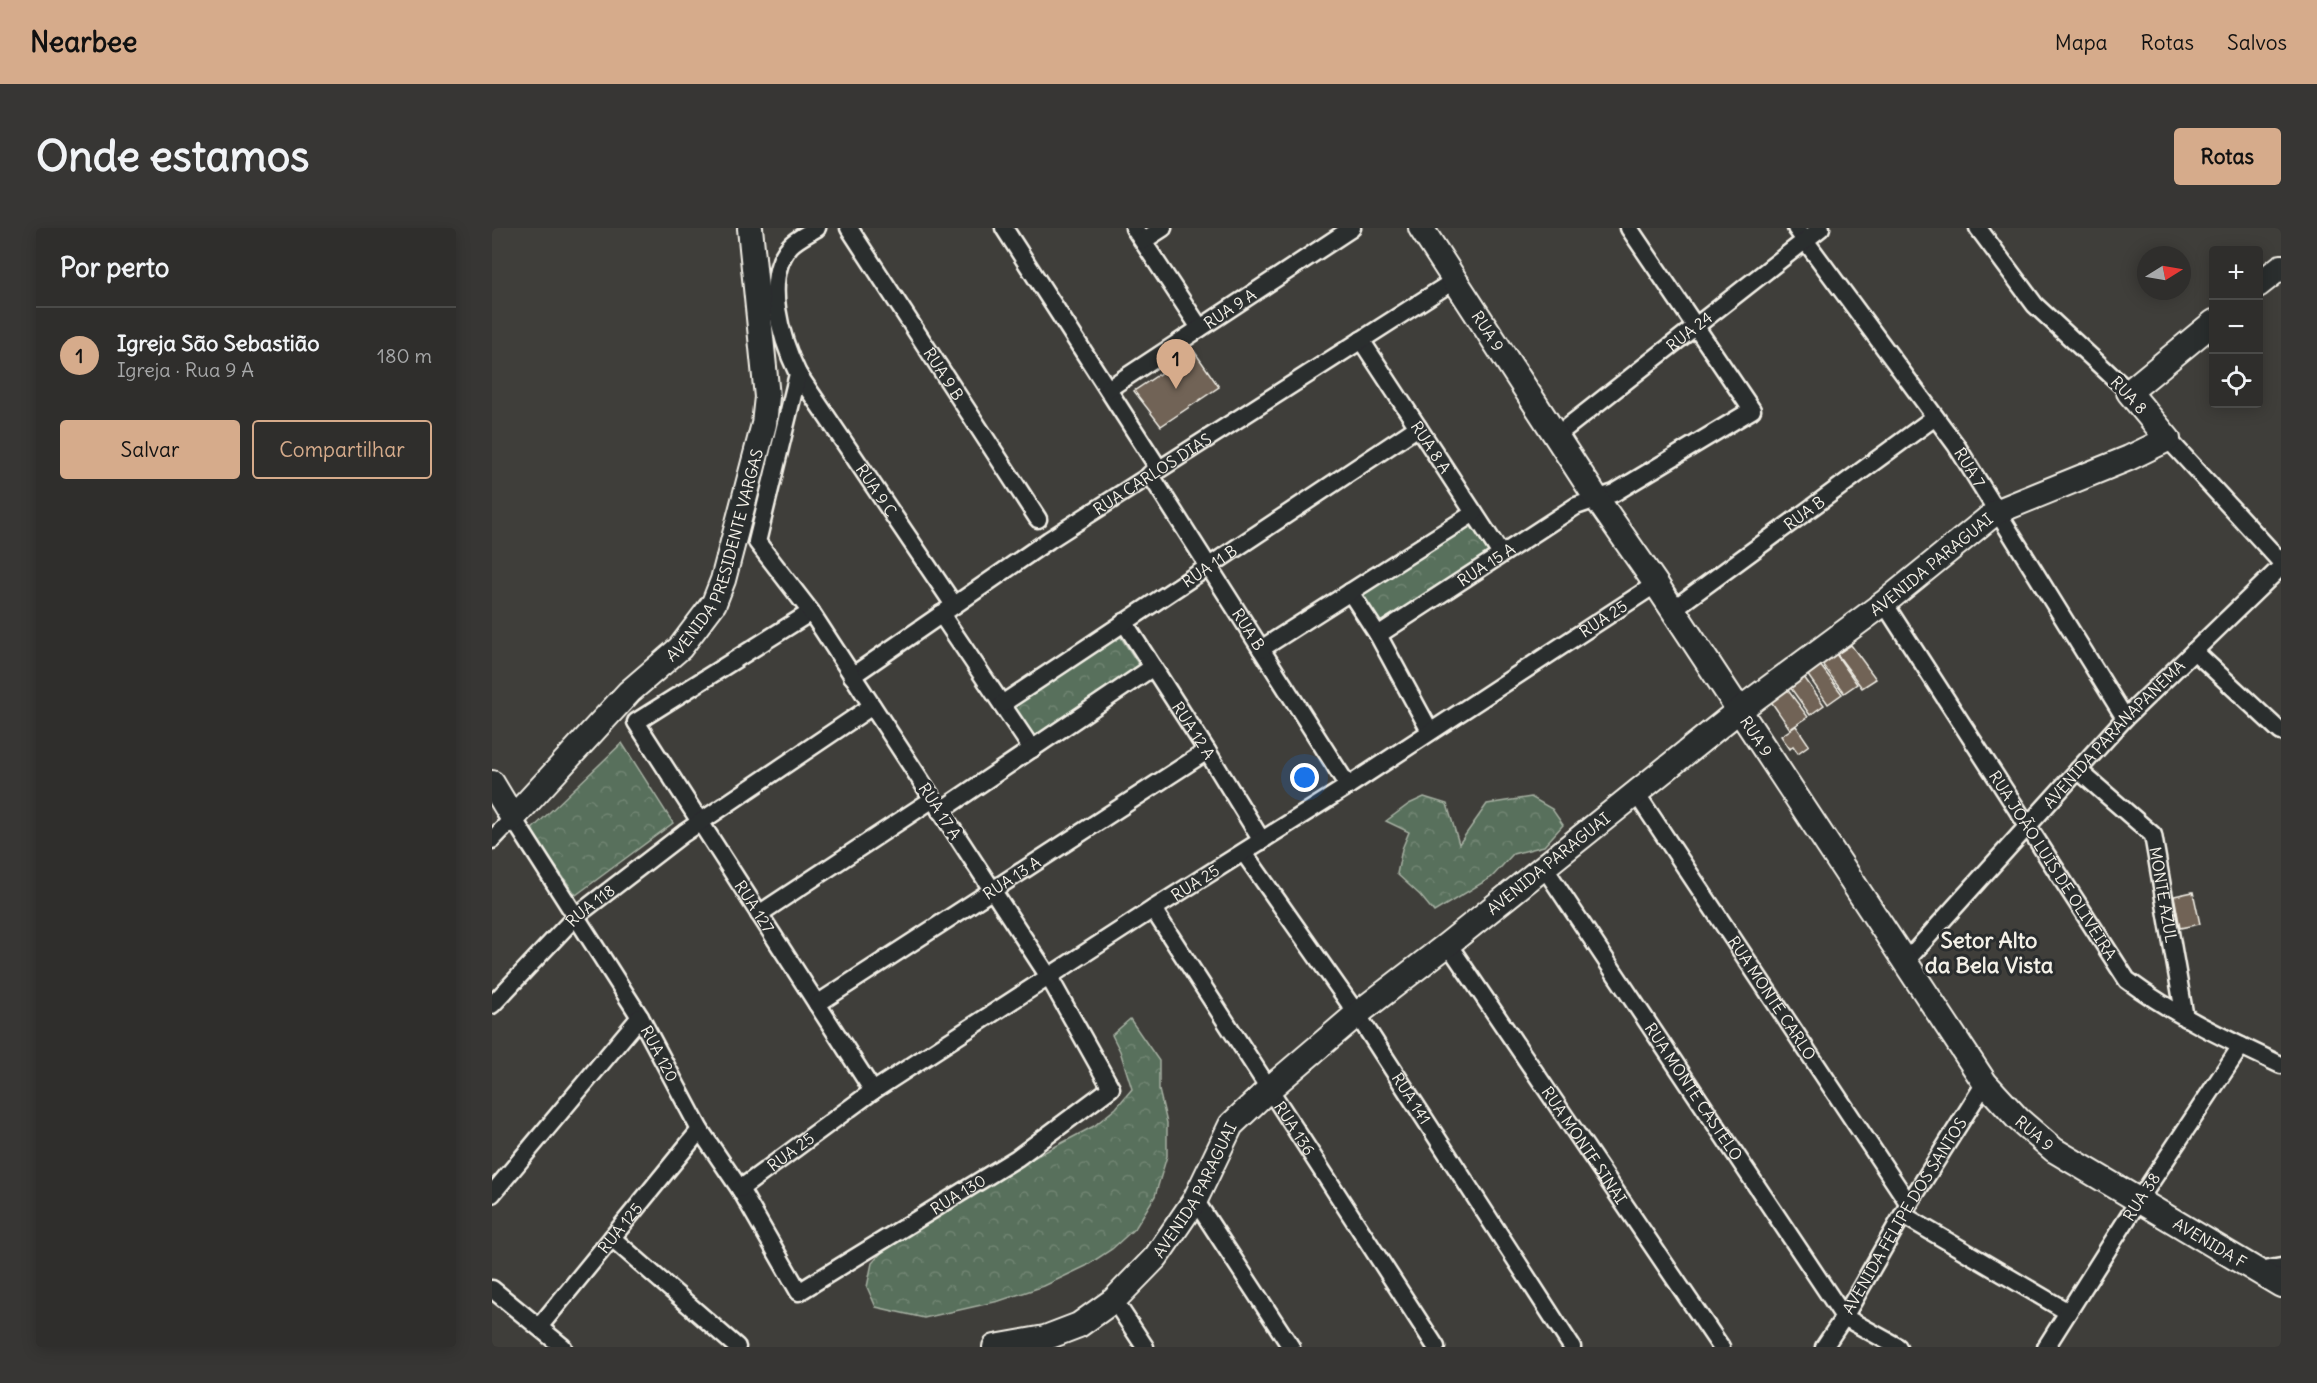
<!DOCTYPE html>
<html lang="pt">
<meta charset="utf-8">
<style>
body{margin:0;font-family:Delius,sans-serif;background:#373634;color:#f1f3f6}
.controls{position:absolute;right:18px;top:18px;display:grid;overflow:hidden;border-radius:6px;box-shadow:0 3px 15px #0003}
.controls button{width:54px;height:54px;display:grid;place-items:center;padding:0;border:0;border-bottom:2px solid #4a4a48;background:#2f2e2c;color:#f1f3f6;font:30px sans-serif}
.compass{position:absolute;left:1645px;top:18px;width:54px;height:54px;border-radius:50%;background:#2f2e2c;box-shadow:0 3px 15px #0003;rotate:79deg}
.you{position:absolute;left:813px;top:550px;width:21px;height:21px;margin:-15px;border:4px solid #fff;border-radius:50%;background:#1a73e8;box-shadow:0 0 0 9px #1a73e833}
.badge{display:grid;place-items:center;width:39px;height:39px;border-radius:50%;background:#d6ab8b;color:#111;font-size:20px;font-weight:700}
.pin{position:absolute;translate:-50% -50px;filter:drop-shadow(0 2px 3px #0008)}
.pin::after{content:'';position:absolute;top:32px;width:21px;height:18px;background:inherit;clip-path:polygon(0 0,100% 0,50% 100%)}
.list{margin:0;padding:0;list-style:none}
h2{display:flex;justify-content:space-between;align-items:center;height:78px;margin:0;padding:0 24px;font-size:26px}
h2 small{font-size:20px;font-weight:400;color:#a7a8a9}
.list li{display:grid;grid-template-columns:39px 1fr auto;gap:18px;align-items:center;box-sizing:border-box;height:96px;padding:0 24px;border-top:2px solid #4a4a48}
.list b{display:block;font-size:22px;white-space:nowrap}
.list p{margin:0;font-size:20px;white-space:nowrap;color:#a7a8a9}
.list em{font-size:20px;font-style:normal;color:#a7a8a9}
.actions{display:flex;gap:12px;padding:18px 24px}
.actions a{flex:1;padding:14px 0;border:2px solid #d6ab8b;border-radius:6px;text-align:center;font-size:21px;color:#d6ab8b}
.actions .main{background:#d6ab8b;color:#111}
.icon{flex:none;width:33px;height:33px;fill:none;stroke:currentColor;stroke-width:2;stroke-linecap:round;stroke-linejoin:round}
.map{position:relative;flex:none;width:1789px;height:1119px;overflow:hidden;border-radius:6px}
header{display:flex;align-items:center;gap:36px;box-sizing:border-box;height:84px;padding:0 30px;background:#d6ab8b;color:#111}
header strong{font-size:28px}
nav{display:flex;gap:33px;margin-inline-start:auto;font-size:21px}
.intro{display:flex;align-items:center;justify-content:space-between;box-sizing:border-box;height:144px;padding:0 36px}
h1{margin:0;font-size:42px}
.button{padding:15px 27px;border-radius:6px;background:#d6ab8b;color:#111;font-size:21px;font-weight:700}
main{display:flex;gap:36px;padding:0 36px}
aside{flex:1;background:#2f2e2c;border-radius:6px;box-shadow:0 3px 15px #0003}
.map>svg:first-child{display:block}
.forest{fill:url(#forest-crowns);stroke:#a6b0a2;stroke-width:1.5}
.building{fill:#716457;stroke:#f4f1e8;stroke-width:1.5}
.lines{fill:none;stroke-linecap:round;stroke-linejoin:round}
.street-casing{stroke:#f4f1e8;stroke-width:21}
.secondary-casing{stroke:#f4f1e8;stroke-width:28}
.street{stroke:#2a2d2e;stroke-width:16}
.secondary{stroke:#2a2d2e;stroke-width:24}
.labels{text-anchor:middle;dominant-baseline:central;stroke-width:6;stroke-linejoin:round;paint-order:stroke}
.street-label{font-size:16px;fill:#f4f1e8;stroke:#2a2d2e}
.district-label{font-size:22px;font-weight:bold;fill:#f4f1e8;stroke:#2a2d2e}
</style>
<header>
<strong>Nearbee</strong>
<nav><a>Mapa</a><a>Rotas</a><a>Salvos</a></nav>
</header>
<div class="intro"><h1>Onde estamos</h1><a class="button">Rotas</a></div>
<main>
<aside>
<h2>Por perto<small></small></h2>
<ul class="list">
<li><span class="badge">1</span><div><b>Igreja São Sebastião</b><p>Igreja · Rua 9 A</p></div><em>180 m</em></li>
</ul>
<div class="actions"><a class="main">Salvar</a><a>Compartilhar</a></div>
</aside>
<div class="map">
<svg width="1789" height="1119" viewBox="0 0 1789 1119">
<defs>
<pattern id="forest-crowns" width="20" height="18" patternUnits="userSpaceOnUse" patternTransform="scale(1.5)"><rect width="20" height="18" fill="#58705c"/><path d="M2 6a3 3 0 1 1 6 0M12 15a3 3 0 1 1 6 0" fill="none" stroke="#718573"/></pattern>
</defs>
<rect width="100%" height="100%" fill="#3f3e3a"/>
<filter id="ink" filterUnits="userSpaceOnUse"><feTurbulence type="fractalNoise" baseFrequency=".0167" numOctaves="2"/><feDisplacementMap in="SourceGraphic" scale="12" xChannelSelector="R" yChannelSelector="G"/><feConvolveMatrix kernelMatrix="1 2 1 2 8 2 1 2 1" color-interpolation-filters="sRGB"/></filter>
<g filter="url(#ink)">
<!-- forest -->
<g class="forest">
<polygon points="977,295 998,327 889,397 869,366"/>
<polygon points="628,408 649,440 542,509 520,478"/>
<polygon points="130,515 181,595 84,667 38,603"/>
<polygon points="932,569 955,576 967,616 995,576 1039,569 1060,581 1071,597 1052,618 1021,626 1000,649 942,684 928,667 905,646 910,621 917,604 894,593 917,576"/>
<polygon points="638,791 667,833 667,862 675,895 675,928 663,968 644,999 620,1021 594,1038 552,1058 507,1073 432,1090 384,1079 375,1059 380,1035 407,1006 509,947 602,898 624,880 640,861 628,823 620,807"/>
</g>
<!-- building -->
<g class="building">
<polygon points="702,123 727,159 669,198 642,163"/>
<polygon points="1359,417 1384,451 1370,460 1345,426"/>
<polygon points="1344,426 1365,456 1352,465 1330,436"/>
<polygon points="1328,437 1350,466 1336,476 1315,446"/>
<polygon points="1312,449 1332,477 1318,487 1298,459"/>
<polygon points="1295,461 1316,489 1298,501 1278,472"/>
<polygon points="1304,498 1317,517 1306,525 1301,518 1298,521 1289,508"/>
<polygon points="1701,664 1708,696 1688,700 1682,668"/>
</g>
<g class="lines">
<defs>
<g id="street">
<path id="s1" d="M357 0 546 291"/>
<polyline points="512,0 667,241"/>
<polyline points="642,0 708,100"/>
<path id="s2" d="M1304 0 1464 217 1633 490"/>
<polyline points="1486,0 1543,77 1637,164"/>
<polyline points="651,13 671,0"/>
<path id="s3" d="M869 112 1009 326"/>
<path id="s4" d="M306 146 462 377"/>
<path id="s5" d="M616 161 860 0"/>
<path id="s6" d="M1065 207 1329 0"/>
<polyline points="1676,211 1789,334"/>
<path id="s7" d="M658 246 856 558"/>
<polyline points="858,364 886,407 938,503"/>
<path id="s8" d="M1392 375 1635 752C1682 787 1736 812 1789 837"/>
<path id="s9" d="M1180 382 1443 189"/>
<path id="s10" d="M319 384 144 494 381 863"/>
<polyline points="449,386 540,521"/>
<path id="s11" d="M632 394 715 523 770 613"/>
<path id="s12" d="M886 407 1084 278 1122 265 1260 182 1137 0"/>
<polyline points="769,421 982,285"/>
<polyline points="1702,423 1789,504"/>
<path id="s13" d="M360 448 557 312 963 52"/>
<path id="s14" d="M510 476 926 199"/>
<path id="s15" d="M1586 542 1661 607 1693 790"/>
<path id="s16" d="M1144 565 1417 976"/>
<polyline points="448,583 661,439"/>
<path id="s17" d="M0 612 21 590 148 789 208 902 248 961 307 1064 525 930 619 860 557 749 319 384 265 314 306 146C289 111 270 50 298 18 304 11 317 5 325 0"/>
<path id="s18" d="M752 625 865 786 1080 1119"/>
<path id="s19" d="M1052 639 1352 1089 1406 1119"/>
<path id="s20" d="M661 681 944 1119"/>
<polyline points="267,686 441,571"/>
<path id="s21" d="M956 716 1229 1119"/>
<path id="s22" d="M1414 733 1633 490 1789 339"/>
<path id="s23" d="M325 776 715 523"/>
<path id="s24" d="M0 777 84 688 192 605 380 478"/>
<path id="s25" d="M248 961 381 863 661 681 856 558 1164 356"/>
<polyline points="0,966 148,789"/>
<polyline points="703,972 799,1119"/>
<polyline points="1411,987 1576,1084"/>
<polyline points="120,1010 245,1119"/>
<polyline points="1767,1043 1789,1039"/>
<polyline points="0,1061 71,1119"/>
<polyline points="622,1072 653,1119"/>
<path id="s26" d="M47 1099 208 902"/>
<path id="s27" d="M1332 1119 1352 1089 1417 976 1493 855"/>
<path id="s28" d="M1554 1119 1647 972 1749 818"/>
</g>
<g id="secondary">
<path id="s29" d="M929 0 1105 271 1164 356 1493 855 1526 891 1562 922 1789 1057"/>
<polyline points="1766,57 1789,39"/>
<path id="s30" d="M0 555 21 590 137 464 188 420 222 375 231 352 272 196 275 169 258 0"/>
<path id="s31" d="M503 1119 553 1110 587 1097 622 1072 664 1029 703 972 739 897 777 861 865 786 956 716 1246 483 1392 375 1504 284 1637 230 1676 211 1637 164 1722 94"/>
</g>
</defs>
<!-- street casing -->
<use href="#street" class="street-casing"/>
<!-- secondary casing -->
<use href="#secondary" class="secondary-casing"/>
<!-- street -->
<use href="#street" class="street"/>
<!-- secondary -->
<use href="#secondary" class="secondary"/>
</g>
</g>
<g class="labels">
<!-- street labels -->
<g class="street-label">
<text stroke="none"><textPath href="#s5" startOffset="146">RUA 9 A</textPath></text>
<text stroke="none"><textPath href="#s29" startOffset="123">RUA 9</textPath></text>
<text stroke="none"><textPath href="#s6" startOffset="168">RUA 24</textPath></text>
<text stroke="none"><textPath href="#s1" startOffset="174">RUA 9 B</textPath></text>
<text transform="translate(1637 167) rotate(47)">RUA 8</text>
<text stroke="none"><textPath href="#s3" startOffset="128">RUA 8 A</textPath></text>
<text stroke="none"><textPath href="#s2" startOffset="296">RUA 7</textPath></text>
<text stroke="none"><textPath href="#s13" startOffset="362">RUA CARLOS DIAS</textPath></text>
<text stroke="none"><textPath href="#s4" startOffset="140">RUA 9 C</textPath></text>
<text stroke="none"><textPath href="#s9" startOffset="164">RUA B</textPath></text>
<text stroke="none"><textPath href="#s30" startOffset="380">AVENIDA PRESIDENTE VARGAS</textPath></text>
<text stroke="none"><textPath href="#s12" startOffset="129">RUA 15 A</textPath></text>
<text stroke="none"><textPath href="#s31" startOffset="1240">AVENIDA PARAGUAI</textPath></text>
<text stroke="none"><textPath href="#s14" startOffset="249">RUA 11 B</textPath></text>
<text stroke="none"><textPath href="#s25" startOffset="1035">RUA 25</textPath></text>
<text stroke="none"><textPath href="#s7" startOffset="184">RUA B</textPath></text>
<text stroke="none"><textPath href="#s11" startOffset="129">RUA 12 A</textPath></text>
<text stroke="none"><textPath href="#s22" startOffset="308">AVENIDA PARANAPANEMA</textPath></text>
<text stroke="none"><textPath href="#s29" startOffset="609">RUA 9</textPath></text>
<text transform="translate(448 583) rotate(57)">RUA 17 A</text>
<text stroke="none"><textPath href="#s31" startOffset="754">AVENIDA PARAGUAI</textPath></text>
<text stroke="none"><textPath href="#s8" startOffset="312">RUA JOÃO LUÍS DE OLIVEIRA</textPath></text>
<text stroke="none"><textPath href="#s23" startOffset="232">RUA 13 A</textPath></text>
<text stroke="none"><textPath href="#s25" startOffset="549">RUA 25</textPath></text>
<text stroke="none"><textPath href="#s15" startOffset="160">MONTE AZUL</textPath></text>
<text stroke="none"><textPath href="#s10" startOffset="426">RUA 127</textPath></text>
<text stroke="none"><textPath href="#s24" startOffset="140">RUA 118</textPath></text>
<text stroke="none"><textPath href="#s16" startOffset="246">RUA MONTE CARLO</textPath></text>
<text stroke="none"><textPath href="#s17" startOffset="308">RUA 120</textPath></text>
<text stroke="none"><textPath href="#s19" startOffset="270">RUA MONTE CASTELO</textPath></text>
<text stroke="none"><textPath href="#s18" startOffset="297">RUA 141</textPath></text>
<text stroke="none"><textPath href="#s20" startOffset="261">RUA 136</textPath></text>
<text stroke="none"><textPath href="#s29" startOffset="1095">RUA 9</textPath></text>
<text stroke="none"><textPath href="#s21" startOffset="243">RUA MONTE SINAI</textPath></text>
<text stroke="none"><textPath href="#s25" startOffset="63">RUA 25</textPath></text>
<text stroke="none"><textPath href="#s31" startOffset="268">AVENIDA PARAGUAI</textPath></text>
<text stroke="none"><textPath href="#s17" startOffset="771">RUA 130</textPath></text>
<text stroke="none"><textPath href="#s28" startOffset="178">RUA 38</textPath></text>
<text stroke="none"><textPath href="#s27" startOffset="154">AVENIDA FELIPE DOS SANTOS</textPath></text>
<text stroke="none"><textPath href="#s26" startOffset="128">RUA 125</textPath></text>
<text stroke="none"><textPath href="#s29" startOffset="1302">AVENIDA F</textPath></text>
</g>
<!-- district labels -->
<g class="district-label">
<text x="1497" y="712">Setor Alto<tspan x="1497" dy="25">da Bela Vista</tspan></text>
</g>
</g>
</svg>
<div class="controls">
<button>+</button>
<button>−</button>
<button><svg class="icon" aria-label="locate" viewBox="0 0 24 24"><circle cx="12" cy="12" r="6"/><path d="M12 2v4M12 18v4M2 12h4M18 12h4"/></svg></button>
</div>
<svg class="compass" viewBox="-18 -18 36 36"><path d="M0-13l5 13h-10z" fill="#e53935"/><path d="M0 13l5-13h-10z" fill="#a7a8a9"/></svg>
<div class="you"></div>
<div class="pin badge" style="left:684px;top:161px">1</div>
</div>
</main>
